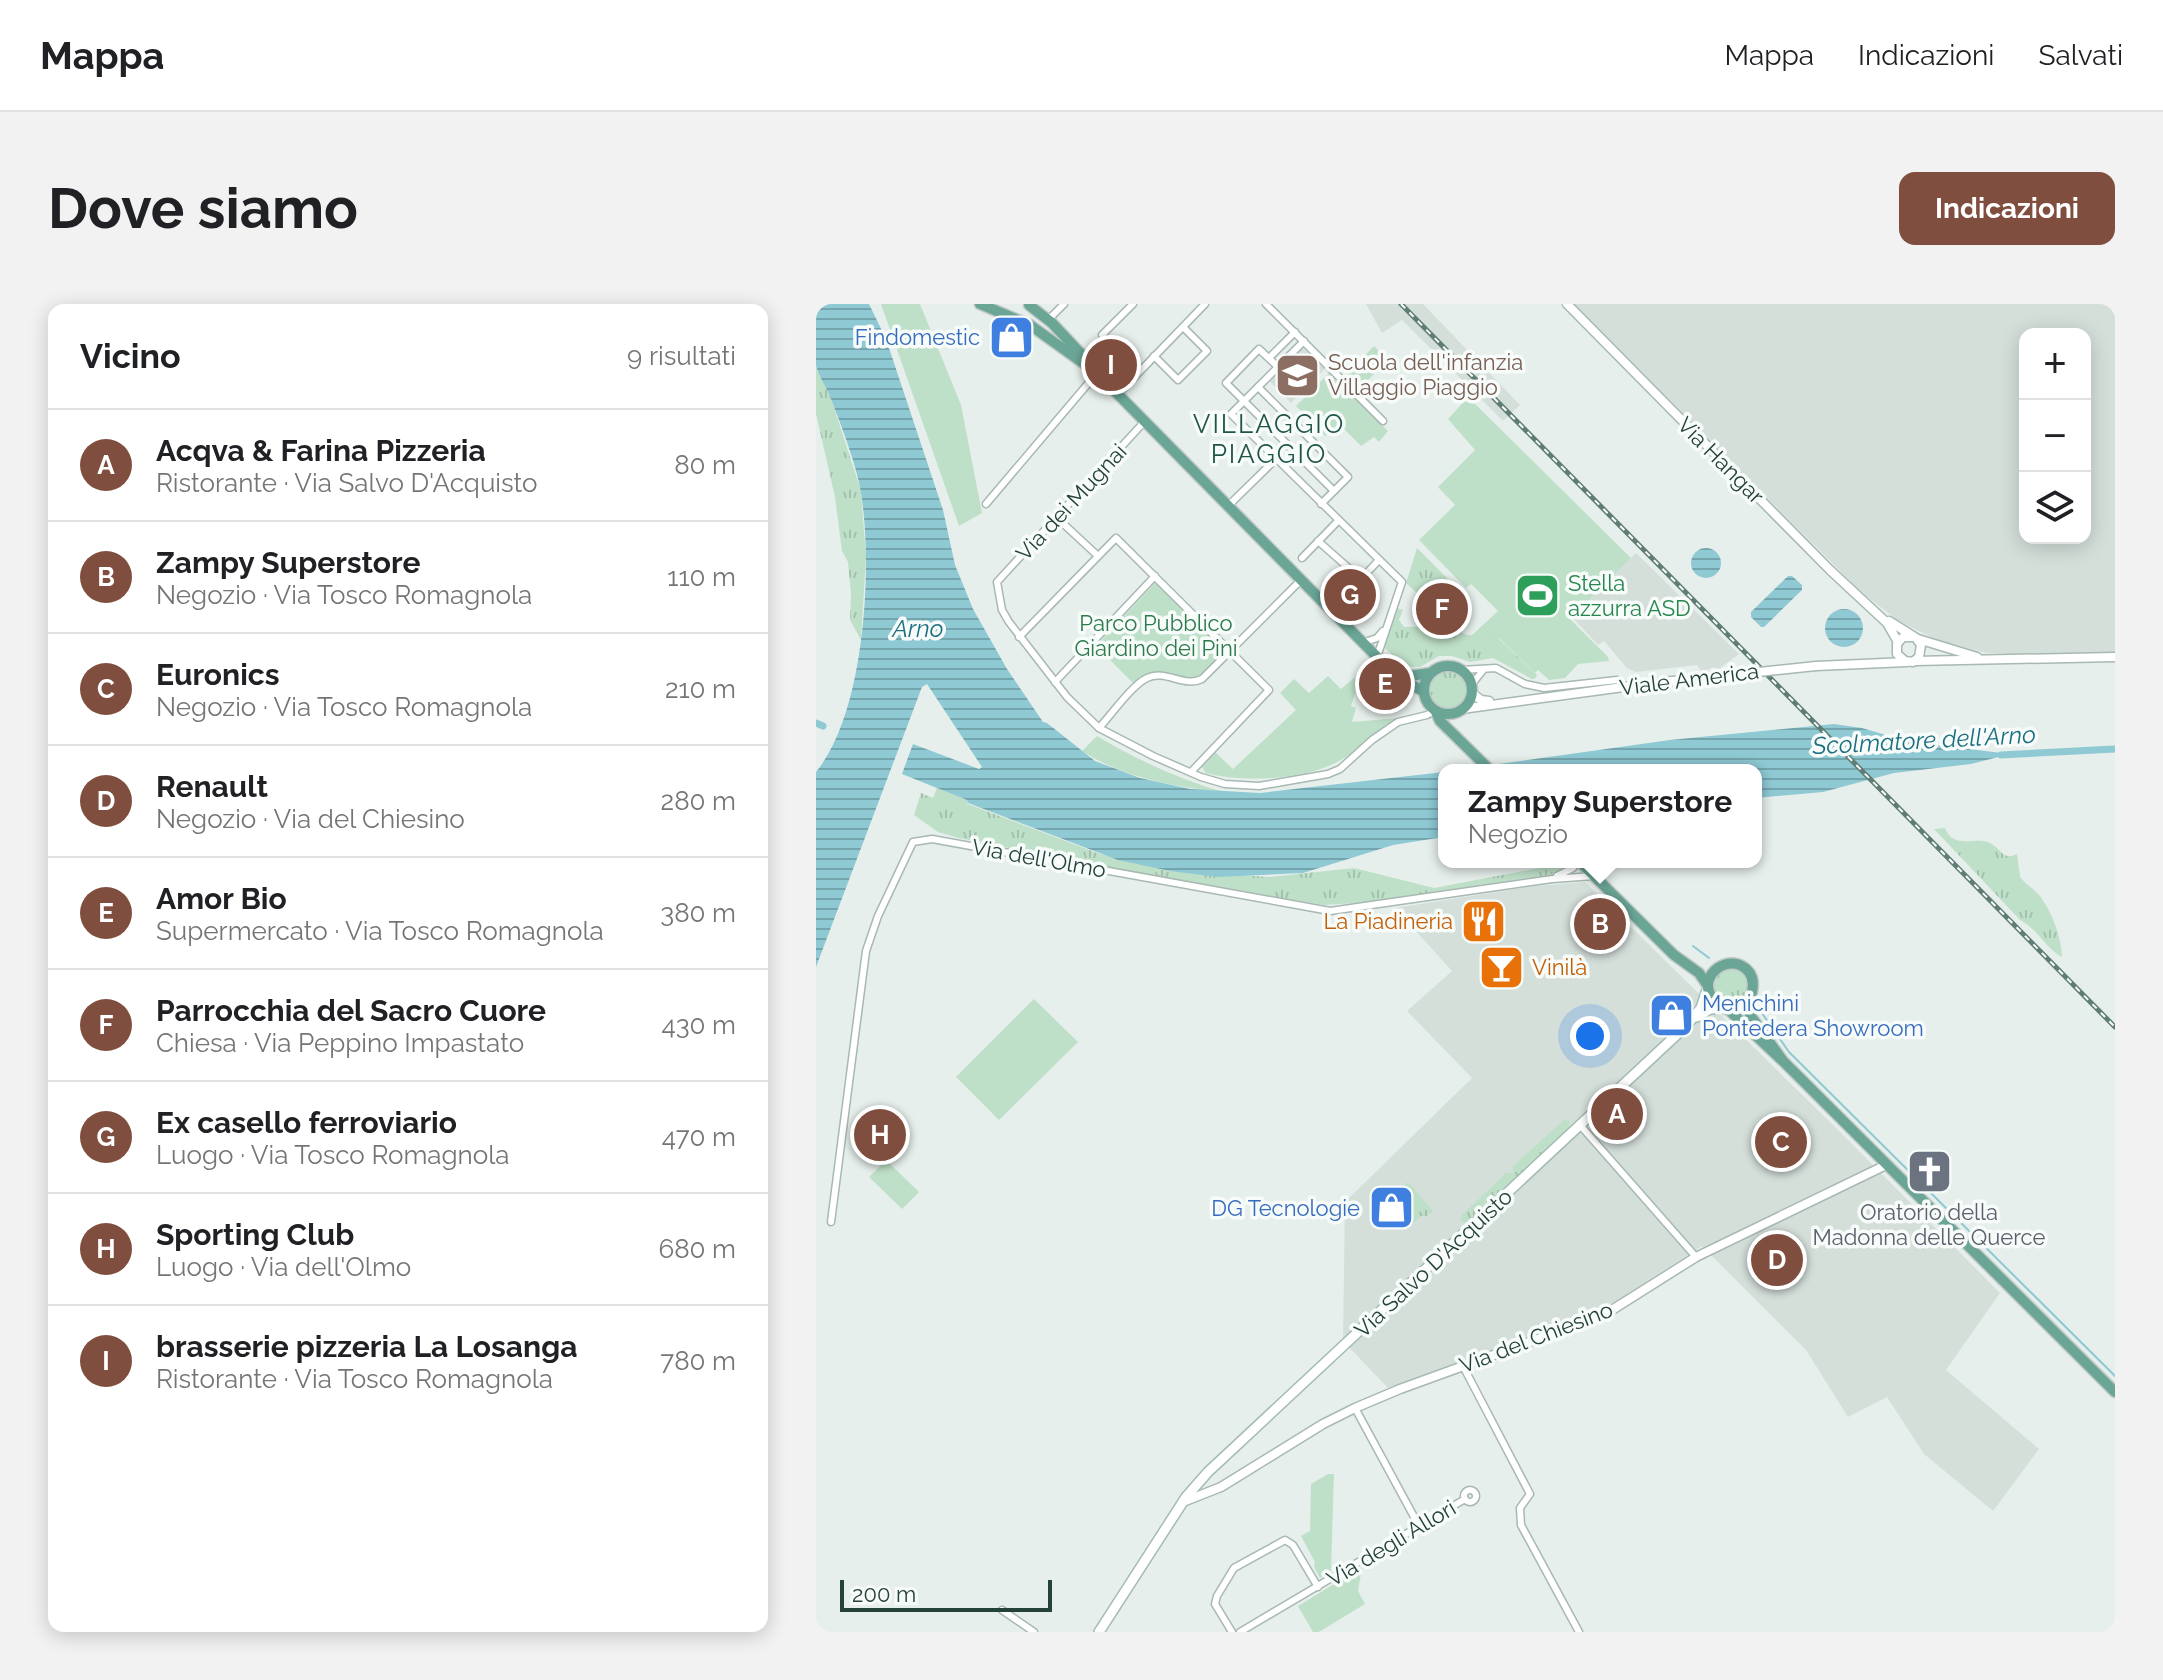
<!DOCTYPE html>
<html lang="it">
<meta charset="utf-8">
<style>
body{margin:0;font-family:Raleway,sans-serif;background:#f2f2f2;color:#202124}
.controls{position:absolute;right:24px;top:24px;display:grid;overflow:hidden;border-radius:16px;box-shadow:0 4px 20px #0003}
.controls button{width:72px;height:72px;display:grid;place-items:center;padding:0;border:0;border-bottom:2px solid #e0e0e0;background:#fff;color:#202124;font:40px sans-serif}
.scale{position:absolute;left:24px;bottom:20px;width:212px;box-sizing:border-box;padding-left:8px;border:4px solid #24423a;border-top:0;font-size:22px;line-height:28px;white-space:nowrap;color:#24423a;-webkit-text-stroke:6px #f7fbf9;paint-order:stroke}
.you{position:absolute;left:774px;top:732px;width:28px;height:28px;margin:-20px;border:6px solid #fff;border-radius:50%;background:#1a73e8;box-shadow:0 0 0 12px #1a73e833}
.badge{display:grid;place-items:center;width:52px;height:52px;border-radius:50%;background:#7f4e3f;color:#fff;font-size:26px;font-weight:700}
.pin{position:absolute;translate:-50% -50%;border:4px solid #fff;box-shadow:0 2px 8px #0006}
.popup{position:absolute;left:622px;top:460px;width:324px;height:104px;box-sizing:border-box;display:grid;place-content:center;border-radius:16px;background:#fff;filter:drop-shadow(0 2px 6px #0005);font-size:26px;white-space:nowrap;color:#757577}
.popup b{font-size:30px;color:#202124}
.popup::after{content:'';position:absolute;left:50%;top:100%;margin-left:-16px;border:16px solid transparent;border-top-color:#fff}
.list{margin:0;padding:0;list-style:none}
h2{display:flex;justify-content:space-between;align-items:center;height:104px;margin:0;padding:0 32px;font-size:34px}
h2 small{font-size:26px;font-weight:400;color:#757577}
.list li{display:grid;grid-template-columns:52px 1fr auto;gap:24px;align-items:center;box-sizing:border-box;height:112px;padding:0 32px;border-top:2px solid #e0e0e0}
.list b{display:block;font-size:30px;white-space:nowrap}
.list p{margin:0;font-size:26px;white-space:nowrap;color:#757577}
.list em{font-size:26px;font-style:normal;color:#757577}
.icon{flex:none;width:44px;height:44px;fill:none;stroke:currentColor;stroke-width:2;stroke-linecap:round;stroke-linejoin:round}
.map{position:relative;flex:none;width:1299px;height:1328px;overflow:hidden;border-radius:16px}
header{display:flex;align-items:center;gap:48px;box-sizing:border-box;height:112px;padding:0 40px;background:#fff;border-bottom:2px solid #e0e0e0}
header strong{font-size:38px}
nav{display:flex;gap:44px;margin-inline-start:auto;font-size:28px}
.intro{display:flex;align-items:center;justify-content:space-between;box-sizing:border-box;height:192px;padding:0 48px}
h1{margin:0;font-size:56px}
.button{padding:20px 36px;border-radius:16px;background:#7f4e3f;color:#fff;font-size:28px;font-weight:700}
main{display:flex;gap:48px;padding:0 48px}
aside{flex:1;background:#fff;border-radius:16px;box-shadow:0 4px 20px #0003}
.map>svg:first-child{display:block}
.built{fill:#d4dfda;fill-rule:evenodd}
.grass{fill:url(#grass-tufts)}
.green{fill:#bfe0c8}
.water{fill:url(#water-rules)}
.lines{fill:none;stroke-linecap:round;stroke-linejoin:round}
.stream{stroke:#8ec9d4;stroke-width:2}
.canal{stroke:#8ec9d4;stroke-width:7}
.minor-casing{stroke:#a8b8b2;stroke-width:9}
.tertiary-casing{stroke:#a8b8b2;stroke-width:11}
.secondary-casing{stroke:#a4bbb3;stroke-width:12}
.primary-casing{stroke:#c2cac8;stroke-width:13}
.minor{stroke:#fff;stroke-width:6}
.tertiary{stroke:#fff;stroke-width:8}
.secondary{stroke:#fff;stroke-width:9}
.primary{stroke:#6aa596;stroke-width:10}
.rail-casing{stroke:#5f7d75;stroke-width:5}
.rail{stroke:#f7fbf9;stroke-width:2;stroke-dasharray:6;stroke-linecap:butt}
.tertiary-bridge-casing{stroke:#a8b8b2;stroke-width:11;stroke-linecap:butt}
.tertiary-bridge{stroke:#fff;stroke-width:8}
.labels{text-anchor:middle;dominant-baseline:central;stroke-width:7;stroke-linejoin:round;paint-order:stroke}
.shop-label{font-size:22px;fill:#366cbe;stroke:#f7fbf9;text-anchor:end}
.education-label{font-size:22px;fill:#785e54;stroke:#f7fbf9;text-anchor:start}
.street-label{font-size:22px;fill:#24423a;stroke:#f7fbf9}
.leisure-label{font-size:22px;fill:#27864d;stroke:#f7fbf9;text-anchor:start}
.park-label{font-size:22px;fill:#2d7a4b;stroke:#f7fbf9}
.food-label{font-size:22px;fill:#c56008;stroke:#f7fbf9;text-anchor:end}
.worship-label{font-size:22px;fill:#5b616d;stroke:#f7fbf9}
.water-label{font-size:24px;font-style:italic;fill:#1c6f80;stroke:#f7fbf9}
.quarter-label{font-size:26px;letter-spacing:2px;fill:#1f5548;stroke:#f7fbf9}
</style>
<header>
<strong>Mappa</strong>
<nav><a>Mappa</a><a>Indicazioni</a><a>Salvati</a></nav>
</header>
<div class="intro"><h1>Dove siamo</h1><a class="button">Indicazioni</a></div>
<main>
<aside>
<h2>Vicino<small>9 risultati</small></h2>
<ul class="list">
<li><span class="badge">A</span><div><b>Acqva &amp; Farina Pizzeria</b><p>Ristorante · Via Salvo D'Acquisto</p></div><em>80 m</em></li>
<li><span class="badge">B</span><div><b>Zampy Superstore</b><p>Negozio · Via Tosco Romagnola</p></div><em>110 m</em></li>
<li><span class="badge">C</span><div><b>Euronics</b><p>Negozio · Via Tosco Romagnola</p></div><em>210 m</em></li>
<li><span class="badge">D</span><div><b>Renault</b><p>Negozio · Via del Chiesino</p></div><em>280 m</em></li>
<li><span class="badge">E</span><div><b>Amor Bio</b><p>Supermercato · Via Tosco Romagnola</p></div><em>380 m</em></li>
<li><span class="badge">F</span><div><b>Parrocchia del Sacro Cuore</b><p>Chiesa · Via Peppino Impastato</p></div><em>430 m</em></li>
<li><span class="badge">G</span><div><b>Ex casello ferroviario</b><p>Luogo · Via Tosco Romagnola</p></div><em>470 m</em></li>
<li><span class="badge">H</span><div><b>Sporting Club</b><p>Luogo · Via dell'Olmo</p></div><em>680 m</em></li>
<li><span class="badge">I</span><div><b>brasserie pizzeria La Losanga</b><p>Ristorante · Via Tosco Romagnola</p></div><em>780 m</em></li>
</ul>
</aside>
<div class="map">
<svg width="1299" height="1328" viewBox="0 0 1299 1328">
<defs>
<pattern id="grass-tufts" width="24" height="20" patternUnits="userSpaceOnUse" patternTransform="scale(2)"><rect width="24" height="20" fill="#bfe0c8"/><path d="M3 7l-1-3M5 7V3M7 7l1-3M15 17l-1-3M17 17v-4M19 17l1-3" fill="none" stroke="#a4c1ad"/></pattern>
<pattern id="water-rules" width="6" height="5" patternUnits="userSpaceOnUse" patternTransform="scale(2)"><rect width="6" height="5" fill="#8ec9d4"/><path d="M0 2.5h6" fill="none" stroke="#74a5ad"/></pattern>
</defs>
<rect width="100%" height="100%" fill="#e6efeb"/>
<!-- built -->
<g class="built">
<polygon points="550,0 607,0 704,101 687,117 586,16 566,29"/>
<path d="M758 0H1299V348L1218 351 1171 349 1125 338 1081 316 1044 287ZM1209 30H1269V234H1209Z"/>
<polygon points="487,44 509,65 475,99 453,77"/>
<polygon points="820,249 923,350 901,366 898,363 886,368 881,361 820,368 811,364 788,337 782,341 756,313"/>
<polygon points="769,578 1019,823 1184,989 1130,1066 1223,1145 1177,1207 1108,1150 1071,1093 1032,1113 990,1046 886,942 800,997 768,1013 572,1084 527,1037 529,898 656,774 591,707 636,667 579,604 718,582"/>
</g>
<!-- grass -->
<g class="grass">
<polygon points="0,60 15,94 45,187 50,252 45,336 34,316 35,290 32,258 26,247 19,193 0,110"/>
<polygon points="601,244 634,277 632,280 646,295 637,303 632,297 634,294 631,283 620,279 615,283 610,282 610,289 605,293 590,279"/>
<polygon points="581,304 587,306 583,316 588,323 633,322 651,331 681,333 721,371 720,374 716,375 677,354 654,358 636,352 623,352 604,363 594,363 584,359 568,343"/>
<circle cx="632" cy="386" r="20"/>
<polygon points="121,484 151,496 152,500 284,550 354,567 454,573 538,564 618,584 755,558 751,564 733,571 553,598 508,601 342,574 143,534 122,528 98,511 105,489 117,494"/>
<path d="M1129 524C1137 546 1159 532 1174 539 1186 545 1186 557 1201 550L1204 573C1209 580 1217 584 1223 591 1235 605 1246 635 1246 653 1230 645 1222 625 1204 616L1118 525Z"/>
<circle cx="915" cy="682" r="18"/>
<polygon points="749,815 754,818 753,824 651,919 644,917 645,912 690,869 697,869 697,862"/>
<polygon points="592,878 617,907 611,912 605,912 594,922 588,922 588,882"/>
</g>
<!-- green -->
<g class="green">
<polygon points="65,0 104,0 145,101 166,209 143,222"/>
<polygon points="558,42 572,56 545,83 531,70"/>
<polygon points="513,69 572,127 563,138 558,133 545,142 524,121 509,132 480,102"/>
<polygon points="652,93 815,254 754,315 792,353 793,357 762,360 749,374 733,376 722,366 719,369 683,334 655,332 682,307 655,280 650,284 603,236 639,201 622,183 659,146 632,115"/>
<polygon points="340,278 410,348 383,375 333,369 318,380 280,342"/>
<path d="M546 367 535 402 540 404 536 418 583 414C563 428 544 446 523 457 489 476 427 479 390 469L385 462 399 448 417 465 480 406 464 389 478 375 493 389 512 372 525 385Z"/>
<path d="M281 432C321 456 363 475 407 488 359 483 308 474 266 447Z"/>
<polygon points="218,695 262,738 183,816 140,773"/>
<polygon points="70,856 103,888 86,905 53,873"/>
<polygon points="512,1170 518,1170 515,1267 504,1274 498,1263 499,1258 485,1232 494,1227 495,1180"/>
<polygon points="546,1263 542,1287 549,1300 503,1328 497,1328 482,1302"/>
</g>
<!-- water -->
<g class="water">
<path d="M0 0H53L70 35 127 206 139 261 157 305 191 365 227 418 231 419 279 457 324 474 374 485 444 489 628 468V533L577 541 487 569 402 573 354 567 302 556 152 499 151 496 86 470 97 440 163 465 166 463 111 380 106 383 0 663V468C49 409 57 263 45 189 41 162 25 121 15 95 11 84 3 73 0 61 0 43 0 19 0 0Z"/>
<circle cx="890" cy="259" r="15"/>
<polygon points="972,272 976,272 986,281 986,286 948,323 945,323 935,313 935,308"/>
<circle cx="1028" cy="324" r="19"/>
<polygon points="1018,420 1046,424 1094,438 1194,450 1155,460 1078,469 1007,488 940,494 940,466 640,466 854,436"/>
</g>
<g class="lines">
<!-- stream -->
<g class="stream">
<polyline points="877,642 893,654"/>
<polyline points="941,702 973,748 1299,1072"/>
</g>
<!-- canal -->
<g class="canal">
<polyline points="0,419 7,422"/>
<polyline points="1185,451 1299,445"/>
</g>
<defs>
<g id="minor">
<polyline points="450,0 567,117"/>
<polyline points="232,16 248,0"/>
<polyline points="286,31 317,0"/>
<polyline points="338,52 362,76 391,47 367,23"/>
<polyline points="453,54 479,28"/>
<polyline points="462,63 443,45 410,79 428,97 488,37"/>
<polyline points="442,83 532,173 505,200"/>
<polyline points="302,90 389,0"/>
<polyline points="329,117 181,278 186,306 193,318 251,393 283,424 337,452 385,473 409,480 443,482 512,470 524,465 556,436 582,418 611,411 618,407"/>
<polyline points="518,187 428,97 415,110 586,278 563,347"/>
<polyline points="170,200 281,69"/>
<polyline points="413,201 460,155"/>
<polyline points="240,213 282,252"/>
<polyline points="502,237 545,275 562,257"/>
<polyline points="486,254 522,217"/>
<polyline points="203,333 300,234 453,386 375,468"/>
<polyline points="552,337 561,334 567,327"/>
<polyline points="645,366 680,364 709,380 728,384 801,376"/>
<polyline points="239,378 339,272"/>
<polyline points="656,380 668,365"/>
<path d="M283 424C295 411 316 381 331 374 349 365 369 384 386 375L485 276"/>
<polyline points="741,572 757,564 760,558"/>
<polyline points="764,821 880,953"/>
<polyline points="15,918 50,647 62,612 97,538 116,535 514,607 736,575 778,572"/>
<polyline points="647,1062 714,1190 704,1204 705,1221 763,1328"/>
<polyline points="539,1104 603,1222"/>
<circle cx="654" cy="1192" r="6"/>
<polyline points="186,1306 218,1328"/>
<polyline points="416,1328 399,1300 401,1292 418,1264 469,1236 477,1241 502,1283"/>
<polyline points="424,1328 649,1195"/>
</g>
<g id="tertiary">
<polyline points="751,0 1014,266 1071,319 1082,338"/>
<polyline points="1073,317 1100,334 1105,341 1103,353 1097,358 1089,357 1081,350 1081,340 1087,333 1098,333"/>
<polyline points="1102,335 1161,353"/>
<polyline points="1098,357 1299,353"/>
<polyline points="1000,362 1091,358"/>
<polyline points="656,389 665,396 673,397"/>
<polyline points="646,405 837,379"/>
<polyline points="367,1198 405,1183 507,1120 539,1104 584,1085 788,1011 880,953 1070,861"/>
</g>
<g id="secondary">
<polyline points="881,713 894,705 908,704"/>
<polyline points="283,1328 370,1193 392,1168 869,723 885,704 892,683"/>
</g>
<g id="primary">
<polyline points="164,0 214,21 281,69 567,359 583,374 607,387"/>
<polyline points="213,1 236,19 267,52"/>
<circle cx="632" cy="386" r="24"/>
<polyline points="582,366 593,372 614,369"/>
<polyline points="620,408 624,417 674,466"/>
<polyline points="764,558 858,651 883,669 892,682"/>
<path d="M967 757 934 711C930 696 943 682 933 668 915 646 880 671 896 694 901 702 910 703 916 709 933 725 950 741 967 757L1299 1088"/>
</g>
</defs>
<!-- minor casing -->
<use href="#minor" class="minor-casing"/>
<!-- tertiary casing -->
<use href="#tertiary" class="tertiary-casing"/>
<!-- secondary casing -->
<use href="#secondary" class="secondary-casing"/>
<!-- primary casing -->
<use href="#primary" class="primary-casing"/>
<!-- minor -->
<use href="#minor" class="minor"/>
<!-- tertiary -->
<use href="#tertiary" class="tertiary"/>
<!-- secondary -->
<use href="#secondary" class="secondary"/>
<!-- primary -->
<use href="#primary" class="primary"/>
<defs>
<polyline id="rail" points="585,0 1299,723"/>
</defs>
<!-- rail casing -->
<use href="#rail" class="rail-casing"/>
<!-- rail -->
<use href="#rail" class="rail"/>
<defs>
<polyline id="tertiary-bridge" points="837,379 1000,362"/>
</defs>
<!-- tertiary-bridge casing -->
<use href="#tertiary-bridge" class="tertiary-bridge-casing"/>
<!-- tertiary-bridge -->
<use href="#tertiary-bridge" class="tertiary-bridge"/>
</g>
<!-- icons -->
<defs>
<symbol id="shop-square" viewBox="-11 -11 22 22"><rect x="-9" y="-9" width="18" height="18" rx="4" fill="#3f7fe0" stroke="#f7fbf9"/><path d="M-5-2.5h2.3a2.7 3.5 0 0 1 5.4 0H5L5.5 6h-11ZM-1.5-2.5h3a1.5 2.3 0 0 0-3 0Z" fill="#fff"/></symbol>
<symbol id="school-square" viewBox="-11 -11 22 22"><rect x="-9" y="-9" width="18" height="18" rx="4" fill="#8d6e63" stroke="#f7fbf9"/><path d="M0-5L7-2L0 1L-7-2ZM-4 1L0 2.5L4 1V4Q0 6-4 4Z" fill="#fff"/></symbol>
<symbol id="stadium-square" viewBox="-11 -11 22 22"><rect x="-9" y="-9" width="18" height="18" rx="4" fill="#2e9e5b" stroke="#f7fbf9"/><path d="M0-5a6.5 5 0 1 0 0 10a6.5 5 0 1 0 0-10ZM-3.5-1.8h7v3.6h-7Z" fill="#fff"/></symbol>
<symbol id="restaurant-square" viewBox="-11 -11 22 22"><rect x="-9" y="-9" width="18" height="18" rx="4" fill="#e8710a" stroke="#f7fbf9"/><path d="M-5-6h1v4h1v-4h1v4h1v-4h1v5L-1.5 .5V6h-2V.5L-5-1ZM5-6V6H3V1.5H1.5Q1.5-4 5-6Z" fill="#fff"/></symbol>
<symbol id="bar-square" viewBox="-11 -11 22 22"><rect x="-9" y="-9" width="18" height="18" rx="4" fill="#e8710a" stroke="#f7fbf9"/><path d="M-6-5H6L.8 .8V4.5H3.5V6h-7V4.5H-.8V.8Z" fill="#fff"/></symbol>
<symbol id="church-square" viewBox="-11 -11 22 22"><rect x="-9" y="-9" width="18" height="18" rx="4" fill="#6b7280" stroke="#f7fbf9"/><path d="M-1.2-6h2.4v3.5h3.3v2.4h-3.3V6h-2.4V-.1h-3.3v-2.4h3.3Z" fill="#fff"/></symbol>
</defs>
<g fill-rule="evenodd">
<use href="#shop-square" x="170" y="8" width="51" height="51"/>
<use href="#school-square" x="456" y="46" width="51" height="51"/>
<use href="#stadium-square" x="696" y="266" width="51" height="51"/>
<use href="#restaurant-square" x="642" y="592" width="51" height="51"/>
<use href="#bar-square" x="660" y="638" width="51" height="51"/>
<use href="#shop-square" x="830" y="686" width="51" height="51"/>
<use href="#church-square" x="1088" y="842" width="51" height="51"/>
<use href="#shop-square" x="550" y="878" width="51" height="51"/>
</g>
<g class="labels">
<!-- shop labels -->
<g class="shop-label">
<text x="164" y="33">Findomestic</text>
<text x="886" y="699" text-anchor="start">Menichini<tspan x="886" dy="25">Pontedera Showroom</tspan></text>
<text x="544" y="904">DG Tecnologie</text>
</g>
<!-- education labels -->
<g class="education-label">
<text x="512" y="58">Scuola dell'infanzia<tspan x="512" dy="25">Villaggio Piaggio</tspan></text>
</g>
<!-- street labels -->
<g class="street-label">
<text transform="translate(905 156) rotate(45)">Via Hangar</text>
<text transform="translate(255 198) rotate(-47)">Via dei Mugnai</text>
<text transform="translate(873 375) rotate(-7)">Viale America</text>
<text transform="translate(223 554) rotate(10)">Via dell'Olmo</text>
<text transform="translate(617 959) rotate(-43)">Via Salvo D'Acquisto</text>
<text transform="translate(720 1033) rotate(-21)">Via del Chiesino</text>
<text transform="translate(575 1239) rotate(-31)">Via degli Allori</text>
</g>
<!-- leisure labels -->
<g class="leisure-label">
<text x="752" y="279">Stella<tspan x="752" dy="25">azzurra ASD</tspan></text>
</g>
<!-- park labels -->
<g class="park-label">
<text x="340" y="319">Parco Pubblico<tspan x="340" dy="25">Giardino dei Pini</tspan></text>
</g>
<!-- food labels -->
<g class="food-label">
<text x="637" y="617">La Piadineria</text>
<text x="716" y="663" text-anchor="start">Vinilà</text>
</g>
<!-- worship labels -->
<g class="worship-label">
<text x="1113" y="908">Oratorio della<tspan x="1113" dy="25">Madonna delle Querce</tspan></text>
</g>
<!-- water labels -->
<g class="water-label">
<text x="102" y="324">Arno</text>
<text transform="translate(1108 436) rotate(-3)">Scolmatore dell'Arno</text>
</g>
<!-- quarter labels -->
<g class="quarter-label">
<text x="453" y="120">VILLAGGIO<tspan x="453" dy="30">PIAGGIO</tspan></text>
</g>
</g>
</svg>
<div class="controls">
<button>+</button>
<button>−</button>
<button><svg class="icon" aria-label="layers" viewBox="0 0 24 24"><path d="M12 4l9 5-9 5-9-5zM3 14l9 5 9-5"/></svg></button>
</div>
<div class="scale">200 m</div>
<div class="you"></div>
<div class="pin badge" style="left:801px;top:810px">A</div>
<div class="pin badge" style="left:784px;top:620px">B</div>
<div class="popup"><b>Zampy Superstore</b>Negozio</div>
<div class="pin badge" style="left:965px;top:838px">C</div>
<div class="pin badge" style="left:961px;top:956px">D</div>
<div class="pin badge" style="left:569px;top:380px">E</div>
<div class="pin badge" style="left:626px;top:305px">F</div>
<div class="pin badge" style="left:534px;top:291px">G</div>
<div class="pin badge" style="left:64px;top:831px">H</div>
<div class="pin badge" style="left:295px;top:61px">I</div>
</div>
</main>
